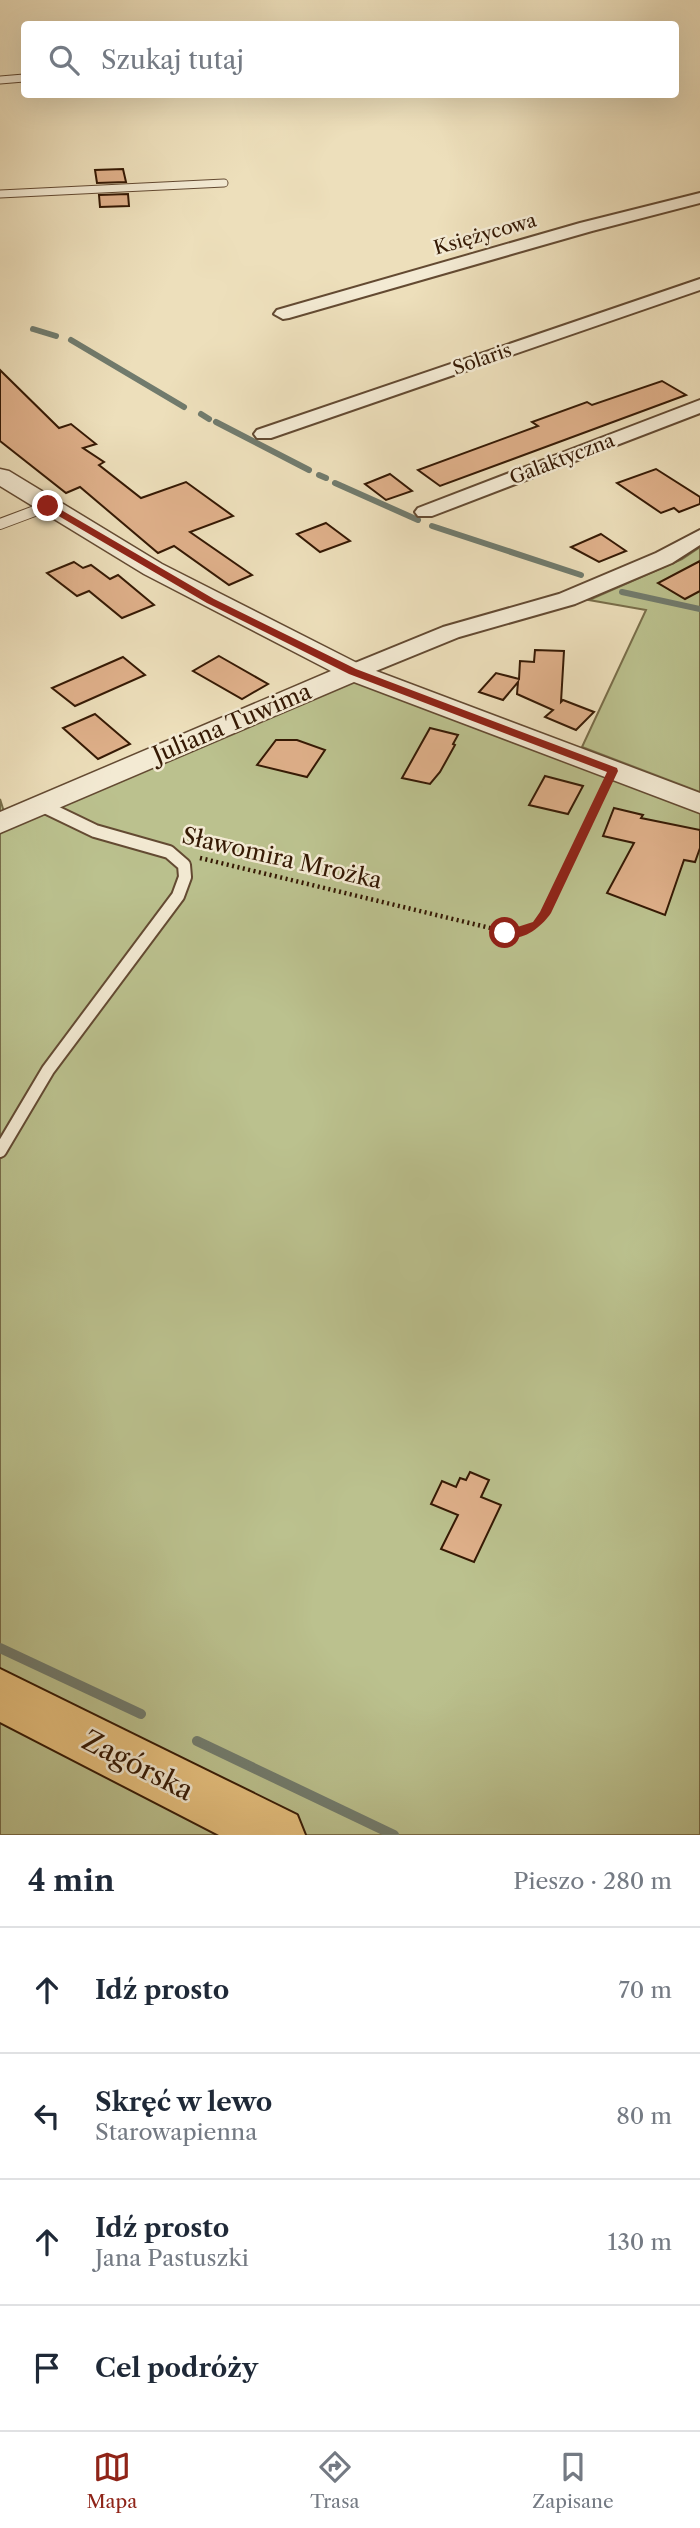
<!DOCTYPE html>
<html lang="pl">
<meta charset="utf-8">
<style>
body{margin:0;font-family:"Libre Caslon Text",serif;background:#f2f2f3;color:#1f2937}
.stop{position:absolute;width:21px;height:21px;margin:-16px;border:5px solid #8f2418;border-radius:50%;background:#fff}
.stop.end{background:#8f2418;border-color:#fff;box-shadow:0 2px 7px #0008}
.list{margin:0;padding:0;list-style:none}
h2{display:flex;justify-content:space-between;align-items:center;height:91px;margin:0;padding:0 28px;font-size:30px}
h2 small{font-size:23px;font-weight:400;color:#747a83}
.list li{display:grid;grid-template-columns:46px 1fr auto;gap:21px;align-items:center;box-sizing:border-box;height:126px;padding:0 28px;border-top:2px solid #e0e1e3}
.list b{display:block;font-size:26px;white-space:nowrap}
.list p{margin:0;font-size:23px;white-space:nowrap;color:#747a83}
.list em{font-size:23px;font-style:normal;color:#747a83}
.icon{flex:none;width:38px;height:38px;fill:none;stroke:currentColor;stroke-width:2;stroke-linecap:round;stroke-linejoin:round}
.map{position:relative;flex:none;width:700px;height:1835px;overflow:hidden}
.search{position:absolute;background:#fff;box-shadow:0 7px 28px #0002;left:21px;right:21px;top:21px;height:77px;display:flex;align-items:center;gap:18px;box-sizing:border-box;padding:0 24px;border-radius:7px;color:#747a83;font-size:26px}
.sheet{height:595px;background:#fff}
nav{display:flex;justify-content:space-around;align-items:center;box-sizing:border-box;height:98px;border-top:2px solid #e0e1e3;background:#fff;font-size:19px;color:#747a83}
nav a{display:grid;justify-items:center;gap:4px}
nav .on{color:#8f2418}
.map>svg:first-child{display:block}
.green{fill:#bbc18e;stroke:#786d49;stroke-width:2}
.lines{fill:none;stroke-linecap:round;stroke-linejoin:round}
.stream-far1{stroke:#717b6d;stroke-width:6}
.stream{stroke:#717b6d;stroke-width:10}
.building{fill:#dfb08a;stroke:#351904;stroke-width:2}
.service-far2-casing{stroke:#634a32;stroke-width:9}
.service-far1-casing{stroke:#634a32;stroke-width:12}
.service-casing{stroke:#634a32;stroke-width:16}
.minor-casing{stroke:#634a32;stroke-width:4}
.tertiary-casing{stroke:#634a32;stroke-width:3}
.trunk-casing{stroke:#351904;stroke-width:4}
.path{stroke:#351904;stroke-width:4.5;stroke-dasharray:2 3.5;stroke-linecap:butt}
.service-far2{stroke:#f3ead3;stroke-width:7}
.service-far1{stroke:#f3ead3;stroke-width:10}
.service{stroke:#f3ead3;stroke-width:12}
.minor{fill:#f3ead3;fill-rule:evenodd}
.tertiary{fill:#f3ead3;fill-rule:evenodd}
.trunk{fill:#e6c07e;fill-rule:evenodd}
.route{fill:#8f2418}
.labels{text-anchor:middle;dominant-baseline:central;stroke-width:5;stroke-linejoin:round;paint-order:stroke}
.far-street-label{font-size:19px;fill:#351904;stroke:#f3ead3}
.street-label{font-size:23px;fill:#351904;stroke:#f3ead3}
.near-street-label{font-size:28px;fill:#351904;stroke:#f3ead3}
</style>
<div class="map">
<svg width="700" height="1835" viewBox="0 0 700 1835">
<rect width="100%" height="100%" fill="#eddfbb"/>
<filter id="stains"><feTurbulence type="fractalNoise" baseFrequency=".00286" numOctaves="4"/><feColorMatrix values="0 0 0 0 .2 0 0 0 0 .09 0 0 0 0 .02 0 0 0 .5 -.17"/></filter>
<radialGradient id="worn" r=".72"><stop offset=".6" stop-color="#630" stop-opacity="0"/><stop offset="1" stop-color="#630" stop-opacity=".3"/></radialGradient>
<!-- green -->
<g class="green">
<polygon points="700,547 700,792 582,747 646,610 589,600 682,559"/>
<polygon points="348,669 700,807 700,1835 0,1835 0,799 5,815"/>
</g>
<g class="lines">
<!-- stream-far1 -->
<g class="stream-far1">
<polyline points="33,329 56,336"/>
<polyline points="71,340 184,407"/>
<polyline points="201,414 209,419"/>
<polyline points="216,422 309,470"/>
<polyline points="319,475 326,478"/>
<polyline points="335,483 418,520"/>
<polyline points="432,526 581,575"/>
<polyline points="622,592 700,609"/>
</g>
<!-- stream -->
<g class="stream">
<polyline points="0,1648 141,1714"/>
<polyline points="197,1741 394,1835"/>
</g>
</g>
<!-- building -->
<g class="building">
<polygon points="123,169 126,182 97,183 95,170"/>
<polygon points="128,194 129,206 100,207 99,195"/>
<polygon points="0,370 59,428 71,424 96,444 83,448 104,462 99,465 141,498 186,482 233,516 190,532 252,575 229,585 174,546 158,553 80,487 66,493 0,441"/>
<polygon points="662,381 686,395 440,486 418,470 538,426 532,422 587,402 592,405"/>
<polygon points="656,469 700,497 700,504 679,512 674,508 661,513 617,483"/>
<polygon points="390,474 412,491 386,500 365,484"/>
<polygon points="326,523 350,541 320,552 297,534"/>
<polygon points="601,534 626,551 599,562 571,547"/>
<polygon points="700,561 700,591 685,599 658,583"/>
<polygon points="74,562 83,568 91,565 110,579 118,575 154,605 122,618 89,591 77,596 47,573"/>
<polygon points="535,650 564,651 561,702 563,700 594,712 576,730 545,717 553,710 517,694 518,682 503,700 479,692 496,673 519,679 520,661 534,662"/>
<polygon points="219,656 268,684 242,699 193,671"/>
<polygon points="123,657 145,675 75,706 52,688"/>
<polygon points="95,714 130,744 98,759 63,728"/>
<polygon points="430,728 458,735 453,744 455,745 440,772 430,784 402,778"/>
<polygon points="276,740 297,740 325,750 307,777 257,765"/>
<polygon points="545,776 583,786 568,814 529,805"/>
<polygon points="614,808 643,815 641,818 700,830 700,848 695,862 684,860 665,915 607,893 634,843 603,836"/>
<polygon points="470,1472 489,1480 481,1497 501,1505 474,1562 441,1549 458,1515 431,1504 442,1481 456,1487 460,1478 466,1480"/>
</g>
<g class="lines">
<defs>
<g id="service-far2">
<polyline points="0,80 24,78"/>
<polyline points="0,194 224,183"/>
</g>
<polyline id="service-far1" points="0,524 48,506"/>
<polyline id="service" points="0,1151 48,1070 178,896 185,877 184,865 169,852 95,831 41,805"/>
<g id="minor">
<polygon points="700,193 700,203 592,231 289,318 283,319 274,314 277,310 580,223"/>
<polygon points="700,279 700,290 271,438 257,438 254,434 257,430"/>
<polygon points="700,400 700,413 432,516 418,516 415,512 418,508"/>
<polygon points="700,530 700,545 672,563 575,604 459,637 361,677 345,677 342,672 345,667 443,627 559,594 656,553"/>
</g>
<polygon id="tertiary" points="0,469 9,471 162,564 363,666 700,793 700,813 354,682 0,833 0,812 331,671 144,574 0,486"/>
<polygon id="trunk" points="0,1669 297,1815 305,1835 219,1835 0,1722"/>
</defs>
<!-- service-far2 casing -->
<use href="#service-far2" class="service-far2-casing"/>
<!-- service-far1 casing -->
<use href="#service-far1" class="service-far1-casing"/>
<!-- service casing -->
<use href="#service" class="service-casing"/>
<!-- minor casing -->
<use href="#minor" class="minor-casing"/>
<!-- tertiary casing -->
<use href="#tertiary" class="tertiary-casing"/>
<!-- trunk casing -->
<use href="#trunk" class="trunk-casing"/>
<!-- path -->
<polyline class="path" points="200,858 511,933 533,926 545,913 604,790"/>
<!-- service-far2 -->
<use href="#service-far2" class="service-far2"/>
<!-- service-far1 -->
<use href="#service-far1" class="service-far1"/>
<!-- service -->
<use href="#service" class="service"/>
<!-- minor -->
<use href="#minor" class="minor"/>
<!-- tertiary -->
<use href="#tertiary" class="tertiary"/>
<!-- trunk -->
<use href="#trunk" class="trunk"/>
</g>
<!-- route -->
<path class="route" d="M45 504H51L214 599 356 669 617 768 618 771 551 913C541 928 517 947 499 933L533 922 540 912 607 772 349 674 207 603 45 508Z"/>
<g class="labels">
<!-- far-street labels -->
<g class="far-street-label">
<text transform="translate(485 234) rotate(-16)">Księżycowa</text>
<text transform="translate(482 359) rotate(-19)">Solaris</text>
<text transform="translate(562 459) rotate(-21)">Galaktyczna</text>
</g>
<!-- street labels -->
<g class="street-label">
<text transform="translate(232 723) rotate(-23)">Juliana Tuwima</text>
<text transform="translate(282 858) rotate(13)">Sławomira Mrożka</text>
</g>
<!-- near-street labels -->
<g class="near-street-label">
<text transform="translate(138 1765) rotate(27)">Zagórska</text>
</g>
</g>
<rect width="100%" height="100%" filter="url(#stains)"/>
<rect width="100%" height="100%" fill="url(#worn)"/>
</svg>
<div class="stop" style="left:505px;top:933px"></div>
<div class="stop end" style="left:48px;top:506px"></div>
<div class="search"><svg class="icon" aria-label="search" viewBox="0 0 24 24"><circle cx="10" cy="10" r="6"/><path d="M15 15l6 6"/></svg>Szukaj tutaj</div>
</div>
<section class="sheet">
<h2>4 min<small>Pieszo · 280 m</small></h2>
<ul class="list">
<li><svg class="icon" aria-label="ahead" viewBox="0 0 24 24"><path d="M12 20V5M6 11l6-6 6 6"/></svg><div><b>Idź prosto</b></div><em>70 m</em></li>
<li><svg class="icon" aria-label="left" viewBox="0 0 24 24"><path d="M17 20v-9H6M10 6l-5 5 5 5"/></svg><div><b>Skręć w lewo</b><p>Starowapienna</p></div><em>80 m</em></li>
<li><svg class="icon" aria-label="ahead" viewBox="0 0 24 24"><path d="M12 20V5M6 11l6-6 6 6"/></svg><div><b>Idź prosto</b><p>Jana Pastuszki</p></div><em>130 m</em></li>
<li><svg class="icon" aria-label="arrive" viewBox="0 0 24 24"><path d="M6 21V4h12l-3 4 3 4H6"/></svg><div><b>Cel podróży</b></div></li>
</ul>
</section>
<nav>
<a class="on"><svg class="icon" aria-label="map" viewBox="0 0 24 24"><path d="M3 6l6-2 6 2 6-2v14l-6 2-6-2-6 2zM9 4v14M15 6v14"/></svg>Mapa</a>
<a><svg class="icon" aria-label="directions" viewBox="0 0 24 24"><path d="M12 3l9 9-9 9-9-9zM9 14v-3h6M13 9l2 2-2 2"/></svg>Trasa</a>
<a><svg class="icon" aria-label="saved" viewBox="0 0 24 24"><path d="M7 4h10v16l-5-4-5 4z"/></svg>Zapisane</a>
</nav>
